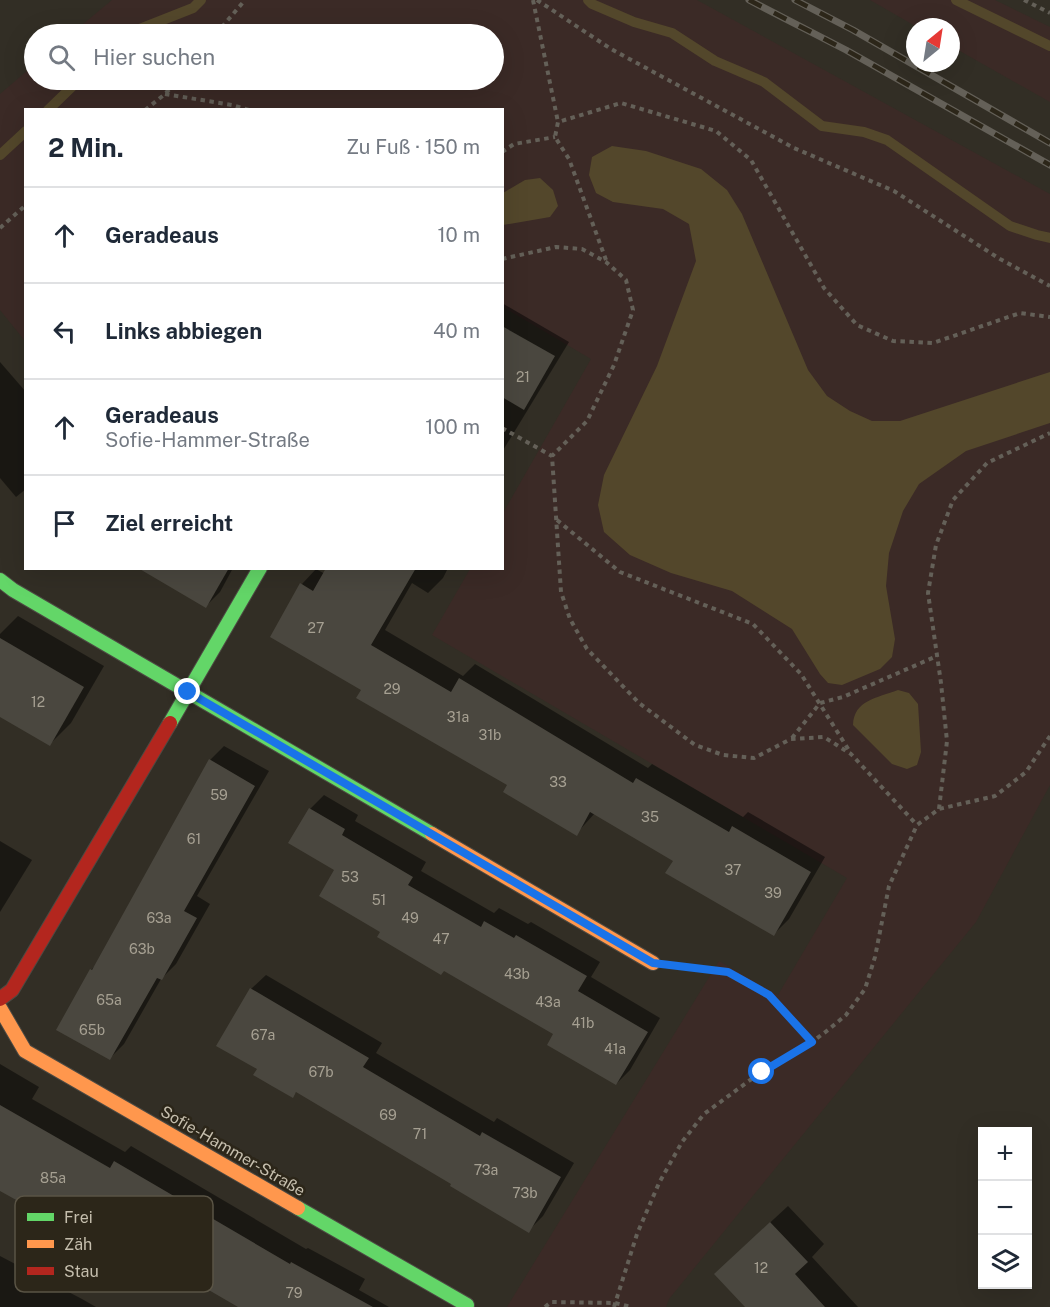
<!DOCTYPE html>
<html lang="de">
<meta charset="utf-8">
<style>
body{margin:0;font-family:"Public Sans",sans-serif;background:#f6f6f7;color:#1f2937}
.controls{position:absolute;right:18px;bottom:18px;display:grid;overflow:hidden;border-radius:0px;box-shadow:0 6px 24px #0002}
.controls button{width:54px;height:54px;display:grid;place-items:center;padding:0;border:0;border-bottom:2px solid #e0e1e3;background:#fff;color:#1f2937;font:30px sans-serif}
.compass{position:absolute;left:906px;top:18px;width:54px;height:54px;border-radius:50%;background:#fff;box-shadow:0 6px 24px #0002;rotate:30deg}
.stop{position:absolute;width:18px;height:18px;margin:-14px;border:4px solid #1a73e8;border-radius:50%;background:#fff}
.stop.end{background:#1a73e8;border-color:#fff;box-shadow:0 2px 6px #0008}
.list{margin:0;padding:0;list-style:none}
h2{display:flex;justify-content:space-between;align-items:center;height:78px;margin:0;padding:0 24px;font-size:26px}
h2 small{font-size:20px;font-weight:400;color:#747a83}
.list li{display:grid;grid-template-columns:39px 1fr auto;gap:18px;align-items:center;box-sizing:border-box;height:96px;padding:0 24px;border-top:2px solid #e0e1e3}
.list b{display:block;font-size:22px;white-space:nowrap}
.list p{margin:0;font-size:20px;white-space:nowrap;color:#747a83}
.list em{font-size:20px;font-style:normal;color:#747a83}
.icon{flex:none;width:33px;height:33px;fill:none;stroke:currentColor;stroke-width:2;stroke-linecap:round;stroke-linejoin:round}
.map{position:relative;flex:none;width:1050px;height:1307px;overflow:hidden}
.search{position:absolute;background:#fff;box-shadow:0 6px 24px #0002;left:24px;top:24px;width:480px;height:66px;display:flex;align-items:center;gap:15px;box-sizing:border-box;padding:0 21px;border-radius:33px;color:#747a83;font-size:22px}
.panel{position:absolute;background:#fff;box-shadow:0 6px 24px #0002;left:24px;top:108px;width:480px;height:462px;border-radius:0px}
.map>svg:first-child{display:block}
.green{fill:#3b2a26}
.water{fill:#53472b}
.shadow{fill:#0007}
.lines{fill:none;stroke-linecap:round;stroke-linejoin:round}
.stream{stroke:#53472b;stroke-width:10}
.building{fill:#4a473f}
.fast-casing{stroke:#4d4a43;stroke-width:16}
.slow-casing{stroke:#4d4a43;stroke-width:16}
.jam-casing{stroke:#4d4a43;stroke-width:16}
.path{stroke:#646058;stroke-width:4;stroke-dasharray:4.5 4.5;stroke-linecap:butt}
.fast{stroke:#63d668;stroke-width:14}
.slow{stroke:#ff974d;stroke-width:14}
.jam{stroke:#b3261e;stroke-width:14}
.rail-casing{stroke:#646058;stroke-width:7}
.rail{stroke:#2c2619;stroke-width:4.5;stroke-dasharray:14;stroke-linecap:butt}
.route{stroke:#1a73e8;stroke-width:8}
.labels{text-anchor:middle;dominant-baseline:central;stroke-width:5;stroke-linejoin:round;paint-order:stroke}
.number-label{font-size:14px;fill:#a6a092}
.street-label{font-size:16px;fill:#c5bead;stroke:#2c2619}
.key{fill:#2c2619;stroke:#5a5445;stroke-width:1.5}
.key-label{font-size:16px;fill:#c5bead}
</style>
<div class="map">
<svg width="1050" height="1307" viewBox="0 0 1050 1307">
<rect width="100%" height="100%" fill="#322e25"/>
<!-- green -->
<g class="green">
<polygon points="112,0 697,0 1050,194 1050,785 976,922 669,1299 666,1307 507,1307 719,961 778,995 847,878 432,635 470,569 502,568 503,513 591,359 503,307 502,110 26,110 25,341 0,310 0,94 34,65 34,80 494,80 494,34 71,34"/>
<polygon points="870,0 995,0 1050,27 1050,102 951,46 951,27 917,27"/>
</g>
<!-- water -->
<g class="water">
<polygon points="612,146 646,151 701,169 727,190 742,214 808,370 827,396 850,411 872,421 900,421 1050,372 1050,423 966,451 919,484 903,511 889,553 886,586 895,639 892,657 880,669 842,685 828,683 820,674 792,629 732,591 671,573 630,555 604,532 598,505 604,475 657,366 696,261 689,224 663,209 613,202 596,193 589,175 592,157"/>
<polygon points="540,178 553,190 558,206 550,217 503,225 503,193 525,180"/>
<path d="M898 690 909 693 918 704 921 752 917 765 907 769 892 764 853 725C854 700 877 698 898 690Z"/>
</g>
<!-- shadow -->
<g class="shadow">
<polygon points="502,303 569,342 502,452"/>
<polygon points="0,362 26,392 26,489 16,497 0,478"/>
<polygon points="141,568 233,568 220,592 206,606"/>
<polygon points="328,568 448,568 443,578 428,593 412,583 385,630 463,676 475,664 648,768 652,764 743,817 748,812 825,857 789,919 774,934 675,860 595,813 576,834 509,785 363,690 302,584 316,569 325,574"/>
<polygon points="18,616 104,666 71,723 50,744 0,715 0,634"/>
<polygon points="224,746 269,771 197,896 210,904 176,964 161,979 124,1044 110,1058 91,970 96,965 210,760"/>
<polygon points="324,795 358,815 355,821 426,862 421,871 494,913 499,908 528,924 531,922 600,962 591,977 660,1018 630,1070 616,1084 555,1033 382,932 336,869 310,809"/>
<polygon points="0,841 32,860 0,912"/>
<polygon points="266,975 382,1043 376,1053 494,1122 497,1118 574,1163 543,1216 528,1231 453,1183 297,1091 292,1096 259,1069 251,989"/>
<polygon points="0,1064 39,1087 32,1099 125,1152 131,1146 306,1249 308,1248 365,1279 359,1290 389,1307 254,1307 135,1246 128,1252 79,1225 74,1231 0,1162"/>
<polygon points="788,1206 824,1244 812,1257 858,1307 747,1307 733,1257"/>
<polygon points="0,1256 82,1299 96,1307 0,1307"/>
</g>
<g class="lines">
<!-- stream -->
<g class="stream">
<polyline points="588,0 592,4 634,22 672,33 715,61 764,82 822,126 864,132 887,140 1010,226 1037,235 1050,238"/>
<polyline points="956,0 1050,46"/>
<polyline points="127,34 193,8 201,0"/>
<polyline points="48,110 79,80"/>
<polyline points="0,155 26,131"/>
</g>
</g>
<!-- building -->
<g class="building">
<polygon points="502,326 555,356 524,410 502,397"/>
<polygon points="138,568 229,568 206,608"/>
<polygon points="326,568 416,568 371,645 451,692 459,678 633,783 636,778 729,832 732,826 811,872 774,936 665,873 673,861 590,812 577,836 503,792 507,785 356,698 361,690 270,637 300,583 313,591"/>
<polygon points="0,638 84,687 50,746 0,717"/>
<polygon points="209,759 255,786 184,911 197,918 162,980 157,978 110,1060 56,1030 90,969 92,970"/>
<polygon points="309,808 345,829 342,835 413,877 408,885 481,927 484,921 514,938 516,935 587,976 578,991 648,1032 616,1085 547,1045 553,1034 444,971 441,975 377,937 380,932 319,896 334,870 288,843"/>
<polygon points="250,988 369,1058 363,1067 480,1136 482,1132 561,1177 529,1233 450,1186 451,1184 296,1092 293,1098 272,1086 253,1075 257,1069 216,1046"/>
<polygon points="0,1105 110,1168 114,1161 290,1264 291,1262 373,1307 238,1307 133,1246 129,1254 77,1226 74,1232 0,1191"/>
<polygon points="770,1222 808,1262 795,1274 825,1307 745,1307 714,1274"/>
</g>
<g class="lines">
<defs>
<g id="fast">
<polyline points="260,568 188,692 432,834"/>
<polyline points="0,580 13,590 188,692 170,723"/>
<polyline points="298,1208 467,1305"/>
</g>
<g id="slow">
<polyline points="432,834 653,963"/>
<polyline points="0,1008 25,1051 298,1208"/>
</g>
<polyline id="jam" points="0,999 12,990 170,723"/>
</defs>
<!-- fast casing -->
<use href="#fast" class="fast-casing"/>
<!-- slow casing -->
<use href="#slow" class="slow-casing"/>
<!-- jam casing -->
<use href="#jam" class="jam-casing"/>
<!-- path -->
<g class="path">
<polyline points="533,0 558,122"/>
<polyline points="537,0 611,49 794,148 894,191 1000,259 1050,286"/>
<polyline points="1024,0 1050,13"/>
<polyline points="216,34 245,0"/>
<polyline points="165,94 232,105 249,110"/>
<polyline points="145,110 165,94 178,80"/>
<polyline points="502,152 514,144 555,137"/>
<polyline points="0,228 26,205"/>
<polyline points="502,259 556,247 582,249 606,262 626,280 633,310 614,365 587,421 552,456 561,592 570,619 587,649 639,703 695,745 723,755 754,758 791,739 824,737 851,754 917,825"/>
<polyline points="606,260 569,159 555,137 558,122 621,103 716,131 751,160 824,288 857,325 893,341 933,343 1020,313 1050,317"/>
<polyline points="502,428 552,456"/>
<polyline points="557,520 620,572 753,624 801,674 850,752"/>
<polyline points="792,738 820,703 843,697 937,656"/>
<polyline points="939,809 947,741 941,683 928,593 936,545 953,500 987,463 1050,433"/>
<polyline points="687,967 728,972 769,995 812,1042"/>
<polyline points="545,1307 551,1302 615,1303 632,1307"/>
<polyline points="614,1307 637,1234 659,1183 682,1142 704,1114 761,1072 812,1042 828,1030 846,1015 865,989 875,957 889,886 917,825 939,809 995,796 1026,772 1050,736"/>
</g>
<!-- fast -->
<use href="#fast" class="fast"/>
<!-- slow -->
<use href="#slow" class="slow"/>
<!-- jam -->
<use href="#jam" class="jam"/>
<defs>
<g id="rail">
<polyline points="749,0 846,50 1050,165"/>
<polyline points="795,0 853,30 1050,143"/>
</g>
</defs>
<!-- rail casing -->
<use href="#rail" class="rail-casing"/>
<!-- rail -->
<use href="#rail" class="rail"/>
</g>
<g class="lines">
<!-- route -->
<polyline class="route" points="188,692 653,963 728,972 769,995 812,1042 762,1072"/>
</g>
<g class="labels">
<!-- number labels -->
<g class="number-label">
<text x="523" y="377">21</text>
<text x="316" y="628">27</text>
<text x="392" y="689">29</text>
<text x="38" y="702">12</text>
<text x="458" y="717">31a</text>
<text x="490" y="735">31b</text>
<text x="558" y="782">33</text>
<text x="219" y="795">59</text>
<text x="650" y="817">35</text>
<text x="194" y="839">61</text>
<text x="733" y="870">37</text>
<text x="350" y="877">53</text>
<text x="773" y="893">39</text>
<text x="379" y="900">51</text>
<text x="159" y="918">63a</text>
<text x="410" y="918">49</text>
<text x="441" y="939">47</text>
<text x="142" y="949">63b</text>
<text x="517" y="974">43b</text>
<text x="109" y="1000">65a</text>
<text x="548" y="1002">43a</text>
<text x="583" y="1023">41b</text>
<text x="92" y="1030">65b</text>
<text x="263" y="1035">67a</text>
<text x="615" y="1049">41a</text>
<text x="321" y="1072">67b</text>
<text x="388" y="1115">69</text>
<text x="420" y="1134">71</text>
<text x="486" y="1170">73a</text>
<text x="53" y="1178">85a</text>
<text x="525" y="1193">73b</text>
<text x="761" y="1268">12</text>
<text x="294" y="1293">79</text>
</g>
<!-- street labels -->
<g class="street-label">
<text transform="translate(233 1151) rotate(30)">Sofie-Hammer-Straße</text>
</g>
</g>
<!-- legend -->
<rect x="15" y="1196" width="198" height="96" rx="9" class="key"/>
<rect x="27" y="1213" width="27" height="8" fill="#63d668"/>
<rect x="27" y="1240" width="27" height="8" fill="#ff974d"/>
<rect x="27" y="1267" width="27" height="8" fill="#b3261e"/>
<g class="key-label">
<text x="64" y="1223">Frei</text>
<text x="64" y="1250">Zäh</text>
<text x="64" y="1277">Stau</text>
</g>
</svg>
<div class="controls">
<button>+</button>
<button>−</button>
<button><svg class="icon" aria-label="layers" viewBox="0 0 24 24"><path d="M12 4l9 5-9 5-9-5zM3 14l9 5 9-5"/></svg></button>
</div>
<svg class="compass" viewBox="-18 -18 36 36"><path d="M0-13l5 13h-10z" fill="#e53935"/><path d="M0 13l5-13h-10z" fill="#747a83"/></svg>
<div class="stop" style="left:762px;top:1072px"></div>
<div class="stop end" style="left:188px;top:692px"></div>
<div class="search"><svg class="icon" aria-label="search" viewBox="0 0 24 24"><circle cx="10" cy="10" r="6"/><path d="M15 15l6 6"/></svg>Hier suchen</div>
<section class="panel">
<h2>2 Min.<small>Zu Fuß · 150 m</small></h2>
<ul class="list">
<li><svg class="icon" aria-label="ahead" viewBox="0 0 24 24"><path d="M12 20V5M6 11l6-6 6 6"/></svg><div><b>Geradeaus</b></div><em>10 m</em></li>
<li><svg class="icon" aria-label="left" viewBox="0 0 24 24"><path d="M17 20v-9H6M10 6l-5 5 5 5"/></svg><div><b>Links abbiegen</b></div><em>40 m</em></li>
<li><svg class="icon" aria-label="ahead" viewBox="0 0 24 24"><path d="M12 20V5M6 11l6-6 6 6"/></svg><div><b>Geradeaus</b><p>Sofie-Hammer-Straße</p></div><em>100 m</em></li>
<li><svg class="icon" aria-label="arrive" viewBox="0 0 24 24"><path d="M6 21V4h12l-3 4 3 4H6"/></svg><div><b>Ziel erreicht</b></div></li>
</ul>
</section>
</div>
